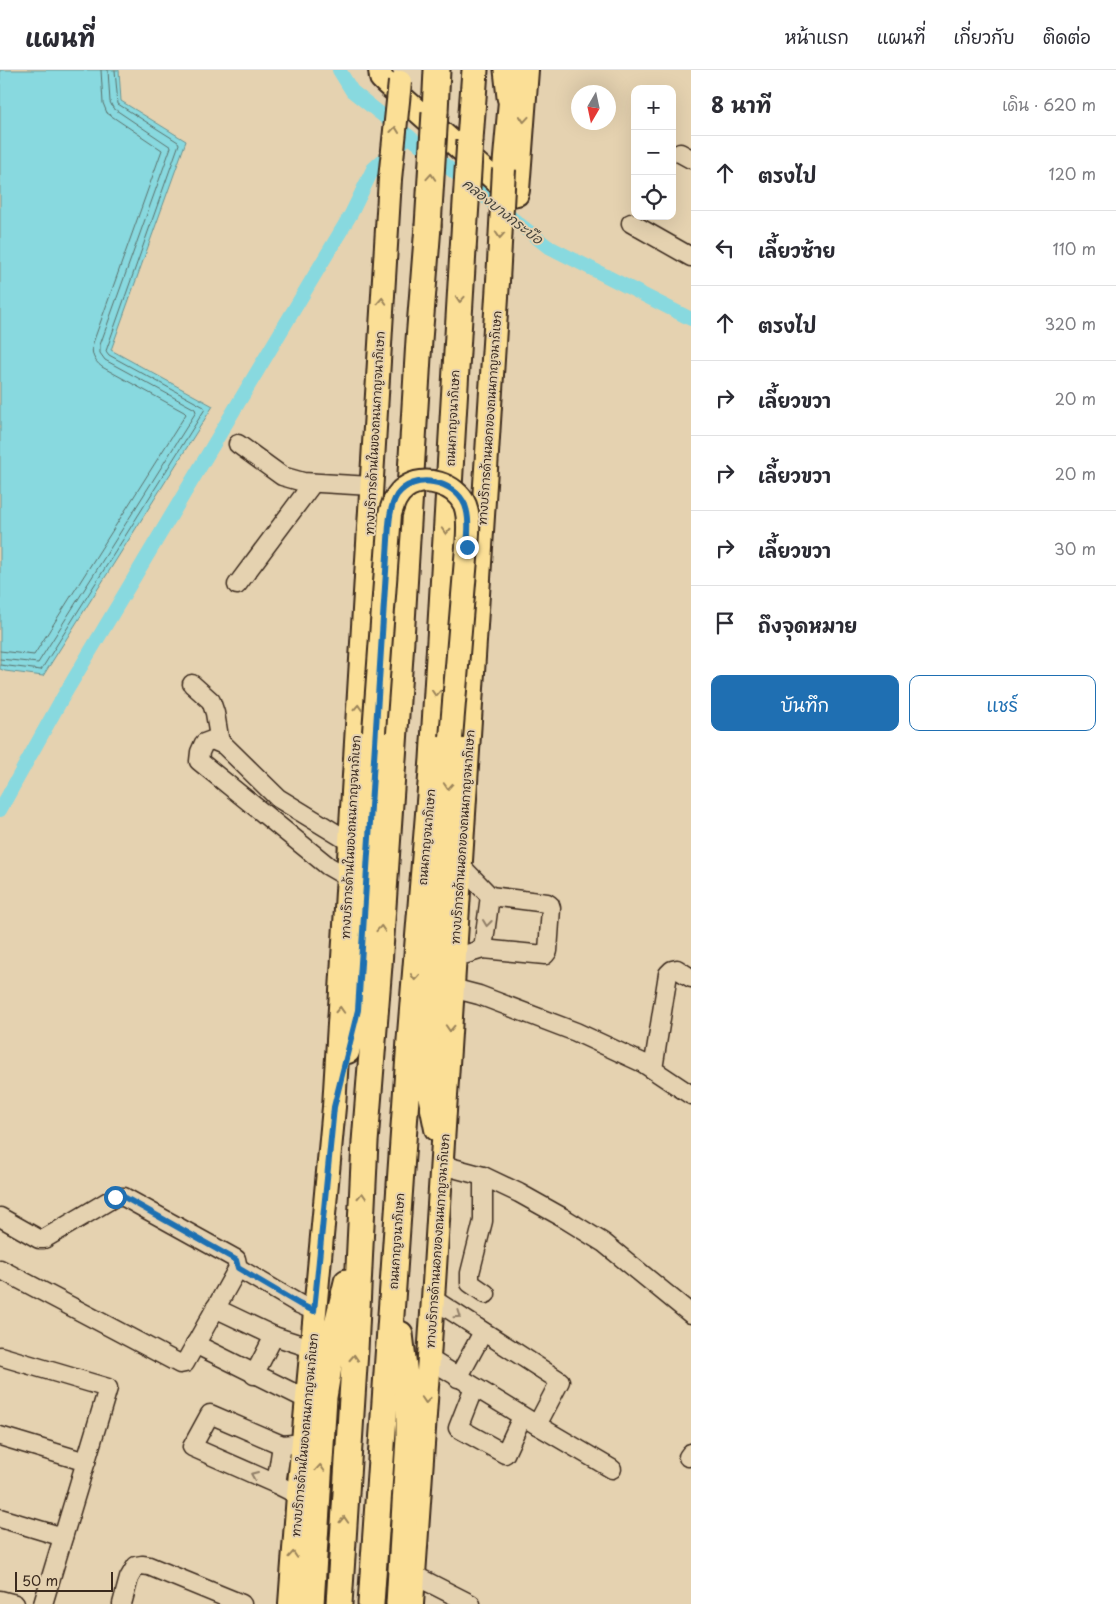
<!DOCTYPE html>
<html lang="th">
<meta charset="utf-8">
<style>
body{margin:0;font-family:"Playpen Sans","Playpen Sans Thai",sans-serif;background:#f7f7f7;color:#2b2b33}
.controls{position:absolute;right:15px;top:15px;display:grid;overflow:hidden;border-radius:10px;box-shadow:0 5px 20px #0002}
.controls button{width:45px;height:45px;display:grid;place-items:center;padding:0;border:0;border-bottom:1px solid #e1e1e2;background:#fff;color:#2b2b33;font:25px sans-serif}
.compass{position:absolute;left:571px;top:15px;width:45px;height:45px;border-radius:50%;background:#fff;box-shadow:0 5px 20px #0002;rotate:189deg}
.scale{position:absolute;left:15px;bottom:12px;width:98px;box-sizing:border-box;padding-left:5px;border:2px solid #3b2a1e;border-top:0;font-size:14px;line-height:18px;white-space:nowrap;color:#3b2a1e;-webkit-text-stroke:4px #e5d2b0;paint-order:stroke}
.stop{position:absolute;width:15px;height:15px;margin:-11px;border:4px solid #1f6fb2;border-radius:50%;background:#fff}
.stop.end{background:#1f6fb2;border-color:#fff;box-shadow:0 1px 5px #0008}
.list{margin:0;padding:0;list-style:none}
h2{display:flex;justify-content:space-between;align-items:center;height:65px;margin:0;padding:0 20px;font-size:21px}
h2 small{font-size:16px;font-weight:400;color:#7c7c81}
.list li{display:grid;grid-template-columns:32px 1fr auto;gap:15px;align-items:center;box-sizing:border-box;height:75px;padding:0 20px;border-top:1px solid #e1e1e2}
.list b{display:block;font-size:19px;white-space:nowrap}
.list em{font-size:16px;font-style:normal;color:#7c7c81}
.actions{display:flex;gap:10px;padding:15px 20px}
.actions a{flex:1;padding:11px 0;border:1px solid #1f6fb2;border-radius:10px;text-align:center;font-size:18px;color:#1f6fb2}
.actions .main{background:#1f6fb2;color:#fff}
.icon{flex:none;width:28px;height:28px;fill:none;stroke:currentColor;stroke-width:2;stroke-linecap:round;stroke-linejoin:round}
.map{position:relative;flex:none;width:691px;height:1534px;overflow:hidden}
header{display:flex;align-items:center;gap:30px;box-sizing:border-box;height:70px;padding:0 25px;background:#fff;border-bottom:1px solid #e1e1e2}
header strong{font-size:24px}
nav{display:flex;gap:28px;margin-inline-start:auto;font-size:18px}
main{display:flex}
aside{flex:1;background:#fff}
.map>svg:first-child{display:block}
.water{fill:#88d9df;stroke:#699392}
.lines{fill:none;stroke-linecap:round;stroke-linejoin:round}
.shore{stroke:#5a706b;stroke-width:1}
.canal{stroke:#88d9df;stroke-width:14}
.minor-casing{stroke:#3b2a1e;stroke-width:21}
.major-casing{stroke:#3b2a1e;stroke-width:26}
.highway-casing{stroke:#3b2a1e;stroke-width:29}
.minor{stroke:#e5d2b0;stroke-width:18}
.major{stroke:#fbdf96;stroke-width:22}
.highway{stroke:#fbdf96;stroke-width:25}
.major-bridge-casing{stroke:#3b2a1e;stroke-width:26;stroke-linecap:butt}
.highway-bridge-casing{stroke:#3b2a1e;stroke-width:29;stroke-linecap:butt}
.major-bridge{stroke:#fbdf96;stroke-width:22}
.highway-bridge{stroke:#fbdf96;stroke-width:25}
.oneway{stroke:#9b845a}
.oneway2{stroke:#907e67}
.route{stroke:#1f6fb2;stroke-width:6}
.labels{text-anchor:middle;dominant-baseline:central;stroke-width:4;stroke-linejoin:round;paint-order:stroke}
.street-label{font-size:12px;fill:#3b2a1e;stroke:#e5d2b0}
.water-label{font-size:14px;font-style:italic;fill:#47443b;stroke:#e5d2b0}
</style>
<header>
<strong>แผนที่</strong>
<nav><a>หน้าแรก</a><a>แผนที่</a><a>เกี่ยวกับ</a><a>ติดต่อ</a></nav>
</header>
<main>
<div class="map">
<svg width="691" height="1534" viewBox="0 0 691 1534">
<rect width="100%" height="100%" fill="#e5d2b0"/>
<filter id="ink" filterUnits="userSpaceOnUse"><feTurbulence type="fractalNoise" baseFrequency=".02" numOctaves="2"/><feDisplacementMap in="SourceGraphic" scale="10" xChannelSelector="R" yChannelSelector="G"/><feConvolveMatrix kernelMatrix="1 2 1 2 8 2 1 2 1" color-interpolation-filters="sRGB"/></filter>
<g filter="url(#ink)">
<!-- water -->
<polygon class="water" points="0,0 119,0 121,31 186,71 111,280 213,336 43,606 5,601 0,599"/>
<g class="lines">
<!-- shore -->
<g class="shore">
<path d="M0 581 34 585 186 344 184 342 102 297C93 290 91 283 93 273L162 80 107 43 103 33 101 0"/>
<polyline points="0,589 38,593 196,342 195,339 105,290 100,283 100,275 171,77 113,38 110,32 108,0"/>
<polyline points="0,595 41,600 205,339 204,337 109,285 106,281 179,74 178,72 118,34 115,0"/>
</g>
<!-- canal -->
<g class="canal">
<polyline points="339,0 352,21 547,176 691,249"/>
<polyline points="0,740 60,632 351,144 373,99 409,66"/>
</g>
<defs>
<g id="minor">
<polyline points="680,83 691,89"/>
<polyline points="631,153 691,187"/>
<polyline points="238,374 282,406 303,412 371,416"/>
<polyline points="237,515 313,413"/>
<polyline points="192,614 211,631 215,643 220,673"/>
<polyline points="347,807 328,796 199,691 200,682 204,673 212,670 224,675 278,728 350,772"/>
<polyline points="483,879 490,826"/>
<polyline points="454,888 483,879 545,885 548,881 551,838 550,835 547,833 490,826 460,795"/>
<polyline points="452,918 479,925 576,962 643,993 691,1025"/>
<polyline points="653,999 668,904 672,900 677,899 691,908"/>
<polyline points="442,1095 483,1106 519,1123 562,1147 604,1173 691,1244"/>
<polyline points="483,1106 483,1151 470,1203 470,1213 486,1224"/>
<polyline points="0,1147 39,1169 44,1169 115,1127 124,1127 236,1189 238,1198 185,1293 180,1294 0,1199"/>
<polyline points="238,1198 299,1234 315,1241"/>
<polyline points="215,1238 274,1266 254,1305"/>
<polyline points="274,1266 311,1278"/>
<polyline points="195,1274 306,1329"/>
<polyline points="0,1286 108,1318 43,1534"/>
<polyline points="429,1289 537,1355 560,1311 433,1229"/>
<polyline points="458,1308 483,1262"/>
<polyline points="474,1317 458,1358 505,1384 522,1347"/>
<polyline points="537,1355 612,1399"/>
<polyline points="0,1366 86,1392"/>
<polyline points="688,1387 691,1383"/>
<polyline points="276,1414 282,1375"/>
<polyline points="298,1425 276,1414 192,1377 210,1344 282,1375 303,1373"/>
<polyline points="0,1448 63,1467"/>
<polyline points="414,1505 471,1534"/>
<polyline points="0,1530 15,1534"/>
<polyline points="122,1534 129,1508 136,1496 142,1495 149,1496 242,1534"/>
</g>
<g id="major">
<polyline points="380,0 381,8 386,13 512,125 517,124 518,120 527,0"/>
<polyline points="504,99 510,31"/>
<polyline points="348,982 358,940 374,662"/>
<polyline points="436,1059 429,1024 451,668"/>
<polyline points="290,1534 298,1425 334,1037 390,109"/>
<polyline points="412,1534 433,1229 498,211"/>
</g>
<g id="highway">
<polyline points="507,0 510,27"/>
<polyline points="435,42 437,0"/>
<polyline points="470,70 475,0"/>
<polyline points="311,1534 324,1327 334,1267 347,1212"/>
<polyline points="339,1534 355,1280 365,1072 379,895 400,586 419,270 428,156"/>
<polyline points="371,1534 410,970 433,689 463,180"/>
<polyline points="399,1534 409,1368 409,1339 400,1264"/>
</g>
</defs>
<!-- minor casing -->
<use href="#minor" class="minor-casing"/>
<!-- major casing -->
<use href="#major" class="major-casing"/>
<!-- highway casing -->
<use href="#highway" class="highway-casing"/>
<!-- minor -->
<use href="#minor" class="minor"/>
<!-- major -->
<use href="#major" class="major"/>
<!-- highway -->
<use href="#highway" class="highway"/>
<defs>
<g id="major-bridge">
<polyline points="390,109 400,12"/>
<polyline points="498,211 504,99"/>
<path d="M374 662 390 444C393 434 396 424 405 418 424 404 456 414 465 435 470 448 468 464 467 477L451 668"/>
</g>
<g id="highway-bridge">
<polyline points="428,156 435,42"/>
<polyline points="463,180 470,70"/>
</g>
</defs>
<!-- major-bridge casing -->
<use href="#major-bridge" class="major-bridge-casing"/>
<!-- highway-bridge casing -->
<use href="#highway-bridge" class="highway-bridge-casing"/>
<!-- major-bridge -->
<use href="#major-bridge" class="major-bridge"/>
<!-- highway-bridge -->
<use href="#highway-bridge" class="highway-bridge"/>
</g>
<!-- one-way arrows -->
<defs><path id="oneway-chevron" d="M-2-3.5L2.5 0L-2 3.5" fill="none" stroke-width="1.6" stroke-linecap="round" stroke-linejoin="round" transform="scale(1.25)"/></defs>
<g class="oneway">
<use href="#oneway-chevron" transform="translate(524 49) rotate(95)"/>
<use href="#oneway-chevron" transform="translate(395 60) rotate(-84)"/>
<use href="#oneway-chevron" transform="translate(431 107) rotate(-86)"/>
<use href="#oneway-chevron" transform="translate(500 165) rotate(93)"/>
<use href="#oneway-chevron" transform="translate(460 229) rotate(94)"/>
<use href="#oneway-chevron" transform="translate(382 231) rotate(-87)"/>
<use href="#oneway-chevron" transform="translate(446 461) rotate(93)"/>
<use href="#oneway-chevron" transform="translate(436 623) rotate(93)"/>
<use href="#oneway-chevron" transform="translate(358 638) rotate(-87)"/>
<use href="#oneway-chevron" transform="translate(448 716) rotate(94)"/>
<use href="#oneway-chevron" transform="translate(381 859) rotate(-86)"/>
<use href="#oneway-chevron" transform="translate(415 907) rotate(95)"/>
<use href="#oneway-chevron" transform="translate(340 940) rotate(-87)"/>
<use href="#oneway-chevron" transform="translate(450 958) rotate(93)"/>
<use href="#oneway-chevron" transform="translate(362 1126) rotate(-87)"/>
<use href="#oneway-chevron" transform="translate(354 1288) rotate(-87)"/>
<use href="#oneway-chevron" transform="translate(426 1330) rotate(94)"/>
<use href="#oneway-chevron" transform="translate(320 1398) rotate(-86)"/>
<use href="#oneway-chevron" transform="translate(344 1450) rotate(-87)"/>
<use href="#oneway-chevron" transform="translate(293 1485) rotate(-86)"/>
</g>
<g class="oneway2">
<use href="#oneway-chevron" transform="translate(487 853) rotate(97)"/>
<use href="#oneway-chevron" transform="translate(458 1245) rotate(34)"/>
<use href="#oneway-chevron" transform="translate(254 1405) rotate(-157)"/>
</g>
</g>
<g class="lines" filter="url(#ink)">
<!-- route -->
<path class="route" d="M115 1127H124L236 1190 238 1198 299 1234 314 1241 334 1037 358 940 388 470C389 455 389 438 397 425 414 402 454 410 465 435 470 448 468 464 467 477"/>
</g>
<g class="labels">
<!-- street labels -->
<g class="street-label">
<text transform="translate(452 348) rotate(-87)">ถนนกาญจนาภิเษก</text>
<text transform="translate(489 348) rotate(-86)">ทางบริการด้านนอกของถนนกาญจนาภิเษก</text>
<text transform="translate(374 363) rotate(-87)">ทางบริการด้านในของถนนกาญจนาภิเษก</text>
<text transform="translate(350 767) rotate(-87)">ทางบริการด้านในของถนนกาญจนาภิเษก</text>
<text transform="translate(426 767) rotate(-85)">ถนนกาญจนาภิเษก</text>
<text transform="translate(462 767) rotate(-86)">ทางบริการด้านนอกของถนนกาญจนาภิเษก</text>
<text transform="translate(396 1171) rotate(-86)">ถนนกาญจนาภิเษก</text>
<text transform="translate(437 1171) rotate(-86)">ทางบริการด้านนอกของถนนกาญจนาภิเษก</text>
<text transform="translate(304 1365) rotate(-85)">ทางบริการด้านในของถนนกาญจนาภิเษก</text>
</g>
<!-- water labels -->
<g class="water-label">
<text transform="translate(503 141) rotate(38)">คลองบางกระบือ</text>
</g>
</g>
</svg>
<div class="controls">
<button>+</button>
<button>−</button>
<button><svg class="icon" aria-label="locate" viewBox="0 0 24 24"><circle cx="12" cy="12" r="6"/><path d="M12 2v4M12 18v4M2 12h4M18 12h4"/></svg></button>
</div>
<svg class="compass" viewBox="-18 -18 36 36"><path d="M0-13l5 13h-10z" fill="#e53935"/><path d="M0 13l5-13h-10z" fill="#7c7c81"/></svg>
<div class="scale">50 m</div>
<div class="stop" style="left:115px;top:1127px"></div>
<div class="stop end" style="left:467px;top:477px"></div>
</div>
<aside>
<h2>8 นาที<small>เดิน · 620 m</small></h2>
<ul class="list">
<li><svg class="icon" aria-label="ahead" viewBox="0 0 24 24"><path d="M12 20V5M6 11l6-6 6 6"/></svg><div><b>ตรงไป</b></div><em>120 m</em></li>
<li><svg class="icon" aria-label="left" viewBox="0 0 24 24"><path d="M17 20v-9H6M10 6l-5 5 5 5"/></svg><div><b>เลี้ยวซ้าย</b></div><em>110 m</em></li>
<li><svg class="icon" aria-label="ahead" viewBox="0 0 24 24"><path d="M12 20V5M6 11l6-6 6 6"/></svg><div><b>ตรงไป</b></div><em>320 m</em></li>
<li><svg class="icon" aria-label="right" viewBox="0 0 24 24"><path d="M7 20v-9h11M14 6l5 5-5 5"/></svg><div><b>เลี้ยวขวา</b></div><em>20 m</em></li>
<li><svg class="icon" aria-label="right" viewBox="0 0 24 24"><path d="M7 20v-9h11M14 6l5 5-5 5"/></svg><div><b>เลี้ยวขวา</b></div><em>20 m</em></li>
<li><svg class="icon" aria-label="right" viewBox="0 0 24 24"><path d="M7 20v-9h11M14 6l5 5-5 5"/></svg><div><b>เลี้ยวขวา</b></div><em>30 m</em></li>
<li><svg class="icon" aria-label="arrive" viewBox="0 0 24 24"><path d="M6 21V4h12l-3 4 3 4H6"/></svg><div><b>ถึงจุดหมาย</b></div></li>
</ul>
<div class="actions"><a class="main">บันทึก</a><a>แชร์</a></div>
</aside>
</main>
